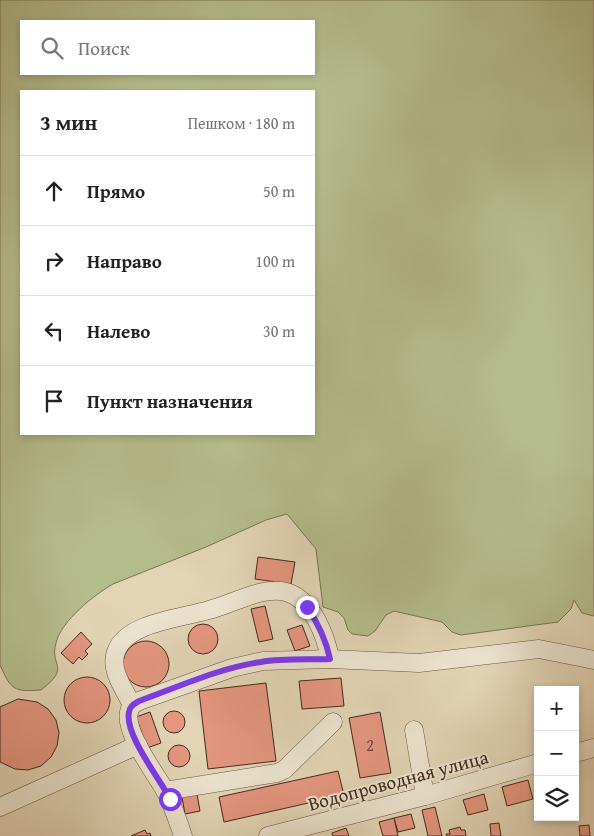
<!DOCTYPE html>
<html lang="ru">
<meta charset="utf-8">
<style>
body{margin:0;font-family:"Gentium Book Plus",serif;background:#f2f2f2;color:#222}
.controls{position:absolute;right:15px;bottom:15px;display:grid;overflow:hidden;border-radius:0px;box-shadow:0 2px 8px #0003}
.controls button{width:45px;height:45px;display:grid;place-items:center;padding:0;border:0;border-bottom:1px solid #e0e0e0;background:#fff;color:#222;font:25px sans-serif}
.stop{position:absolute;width:15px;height:15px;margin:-11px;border:4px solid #7c3aed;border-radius:50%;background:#fff}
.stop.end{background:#7c3aed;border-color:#fff;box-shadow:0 1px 5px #0008}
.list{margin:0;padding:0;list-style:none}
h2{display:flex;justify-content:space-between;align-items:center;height:65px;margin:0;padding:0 20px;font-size:21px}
h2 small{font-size:16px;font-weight:400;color:#767676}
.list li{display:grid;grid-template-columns:32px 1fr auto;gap:15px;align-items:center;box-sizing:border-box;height:70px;padding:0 20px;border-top:1px solid #e0e0e0}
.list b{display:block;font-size:19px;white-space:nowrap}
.list em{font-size:16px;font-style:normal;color:#767676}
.icon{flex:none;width:28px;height:28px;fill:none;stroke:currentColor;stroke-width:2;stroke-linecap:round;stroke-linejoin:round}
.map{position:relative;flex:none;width:594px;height:836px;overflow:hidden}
.search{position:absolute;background:#fff;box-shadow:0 2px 8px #0003;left:20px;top:20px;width:295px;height:55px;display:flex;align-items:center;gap:12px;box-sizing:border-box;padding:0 18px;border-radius:0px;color:#767676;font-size:19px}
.panel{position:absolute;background:#fff;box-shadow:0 2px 8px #0003;left:20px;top:90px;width:295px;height:345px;border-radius:0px}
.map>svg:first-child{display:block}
.green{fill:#b5bc8c;stroke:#7c7454;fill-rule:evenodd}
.building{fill:#e49680;stroke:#432b1c}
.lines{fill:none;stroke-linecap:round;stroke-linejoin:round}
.minor-casing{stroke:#6b5542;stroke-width:19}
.minor{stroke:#ece3cf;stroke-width:18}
.route{stroke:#7c3aed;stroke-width:6}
.labels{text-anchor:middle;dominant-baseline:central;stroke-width:4;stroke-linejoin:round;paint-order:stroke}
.number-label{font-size:16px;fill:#6b4635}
.street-label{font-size:19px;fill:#432b1c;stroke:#ece3cf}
</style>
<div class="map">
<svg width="594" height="836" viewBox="0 0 594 836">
<rect width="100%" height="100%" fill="#e2d4b5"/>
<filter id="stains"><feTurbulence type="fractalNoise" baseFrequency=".004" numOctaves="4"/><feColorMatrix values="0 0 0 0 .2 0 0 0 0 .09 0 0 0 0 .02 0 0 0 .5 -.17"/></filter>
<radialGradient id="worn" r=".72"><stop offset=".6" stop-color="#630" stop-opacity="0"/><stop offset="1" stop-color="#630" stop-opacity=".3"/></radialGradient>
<!-- green -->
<path class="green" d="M0 0H594V616L582 613 574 600 571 609 558 622 461 635 452 632 442 622 394 611 386 615 375 631 368 636 352 634 348 630 344 618 338 612 323 607 316 549 287 514 266 520 206 547 113 584C94 595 61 621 56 643 49 667 72 666 41 690 14 692 11 690 0 665ZM21 21H314V74H21ZM314 91V434H21V91Z"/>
<!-- building -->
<g class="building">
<polygon points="258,557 295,562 291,584 255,579"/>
<polygon points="265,606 273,639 259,642 251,609"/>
<circle cx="203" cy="639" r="15"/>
<polygon points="302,625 310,646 295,651 287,630"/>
<polygon points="81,632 92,644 85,651 88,654 82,660 79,657 73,664 61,653"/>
<circle cx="146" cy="664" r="23"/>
<circle cx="87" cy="700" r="23"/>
<polygon points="341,678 344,706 302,709 299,681"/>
<polygon points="266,683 276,761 208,769 199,691"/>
<polygon points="18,699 37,702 48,709 56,720 59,733 57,746 51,757 41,766 28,770 15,769 0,762 0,707"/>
<circle cx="174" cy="722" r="11"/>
<polygon points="150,712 161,743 147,748 136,717"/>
<polygon points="380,712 391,773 360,778 349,718"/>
<circle cx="179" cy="756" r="11"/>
<polygon points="338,771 344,795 224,822 219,797"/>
<polygon points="528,780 533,799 507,806 502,787"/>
<polygon points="197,794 200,811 185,814 182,797"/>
<polygon points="484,794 488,810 468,815 463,800"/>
<polygon points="435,807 442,836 428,836 422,810"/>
<polygon points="411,814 415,828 398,832 394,818"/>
<polygon points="394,818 398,836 383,836 379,822"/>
<polygon points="499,823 501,836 491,836 490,824"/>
<polygon points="589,825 590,836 580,836 579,826"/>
<polygon points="460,827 461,830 465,830 466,836 447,836 446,834 450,834 449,830"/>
<polygon points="346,828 349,836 333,836 332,833"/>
<polygon points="145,830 147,834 150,833 151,836 131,836"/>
</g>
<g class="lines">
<defs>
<g id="minor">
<path d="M132 705C125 690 109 670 116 652 126 622 183 618 209 610 233 604 261 586 286 592 312 599 326 636 330 659"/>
<polyline points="414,730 425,796"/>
<polyline points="575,753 594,748"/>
<polyline points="165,791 277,773 284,770 333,722"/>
<polyline points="0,807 138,745"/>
<path d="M183 836C178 821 173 806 166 792 156 774 124 733 129 712 130 706 134 704 139 701L232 668 263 661 330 659 419 663 539 649 594 660"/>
<polyline points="268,836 425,796 538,763"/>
</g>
</defs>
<!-- minor casing -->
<use href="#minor" class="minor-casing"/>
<!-- minor -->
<use href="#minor" class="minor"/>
</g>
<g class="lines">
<!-- route -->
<path class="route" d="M170 799C160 779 124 734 129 712 130 706 134 704 139 701 178 687 219 668 261 662 283 658 308 660 330 659 326 640 318 623 307 607"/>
</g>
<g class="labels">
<!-- number labels -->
<g class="number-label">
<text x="370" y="745">2</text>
</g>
<!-- street labels -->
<g class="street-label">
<text transform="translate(398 780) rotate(-15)">Водопроводная улица</text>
</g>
</g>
<rect width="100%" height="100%" filter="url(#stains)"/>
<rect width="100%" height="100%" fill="url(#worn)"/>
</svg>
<div class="controls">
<button>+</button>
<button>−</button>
<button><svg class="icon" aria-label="layers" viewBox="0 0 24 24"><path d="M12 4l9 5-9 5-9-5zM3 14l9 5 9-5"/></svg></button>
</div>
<div class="stop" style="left:170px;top:799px"></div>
<div class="stop end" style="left:307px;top:607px"></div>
<div class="search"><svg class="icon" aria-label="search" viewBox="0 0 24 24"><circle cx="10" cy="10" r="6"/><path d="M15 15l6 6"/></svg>Поиск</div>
<section class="panel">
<h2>3 мин<small>Пешком · 180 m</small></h2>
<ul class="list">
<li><svg class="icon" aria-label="ahead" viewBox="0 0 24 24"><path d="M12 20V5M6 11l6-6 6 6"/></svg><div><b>Прямо</b></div><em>50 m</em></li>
<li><svg class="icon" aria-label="right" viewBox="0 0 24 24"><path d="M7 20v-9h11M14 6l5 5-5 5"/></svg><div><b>Направо</b></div><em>100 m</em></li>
<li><svg class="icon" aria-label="left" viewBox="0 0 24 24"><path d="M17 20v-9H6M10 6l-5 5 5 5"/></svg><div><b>Налево</b></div><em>30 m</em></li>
<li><svg class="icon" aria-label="arrive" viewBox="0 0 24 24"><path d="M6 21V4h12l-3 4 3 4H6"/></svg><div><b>Пункт назначения</b></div></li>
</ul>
</section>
</div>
